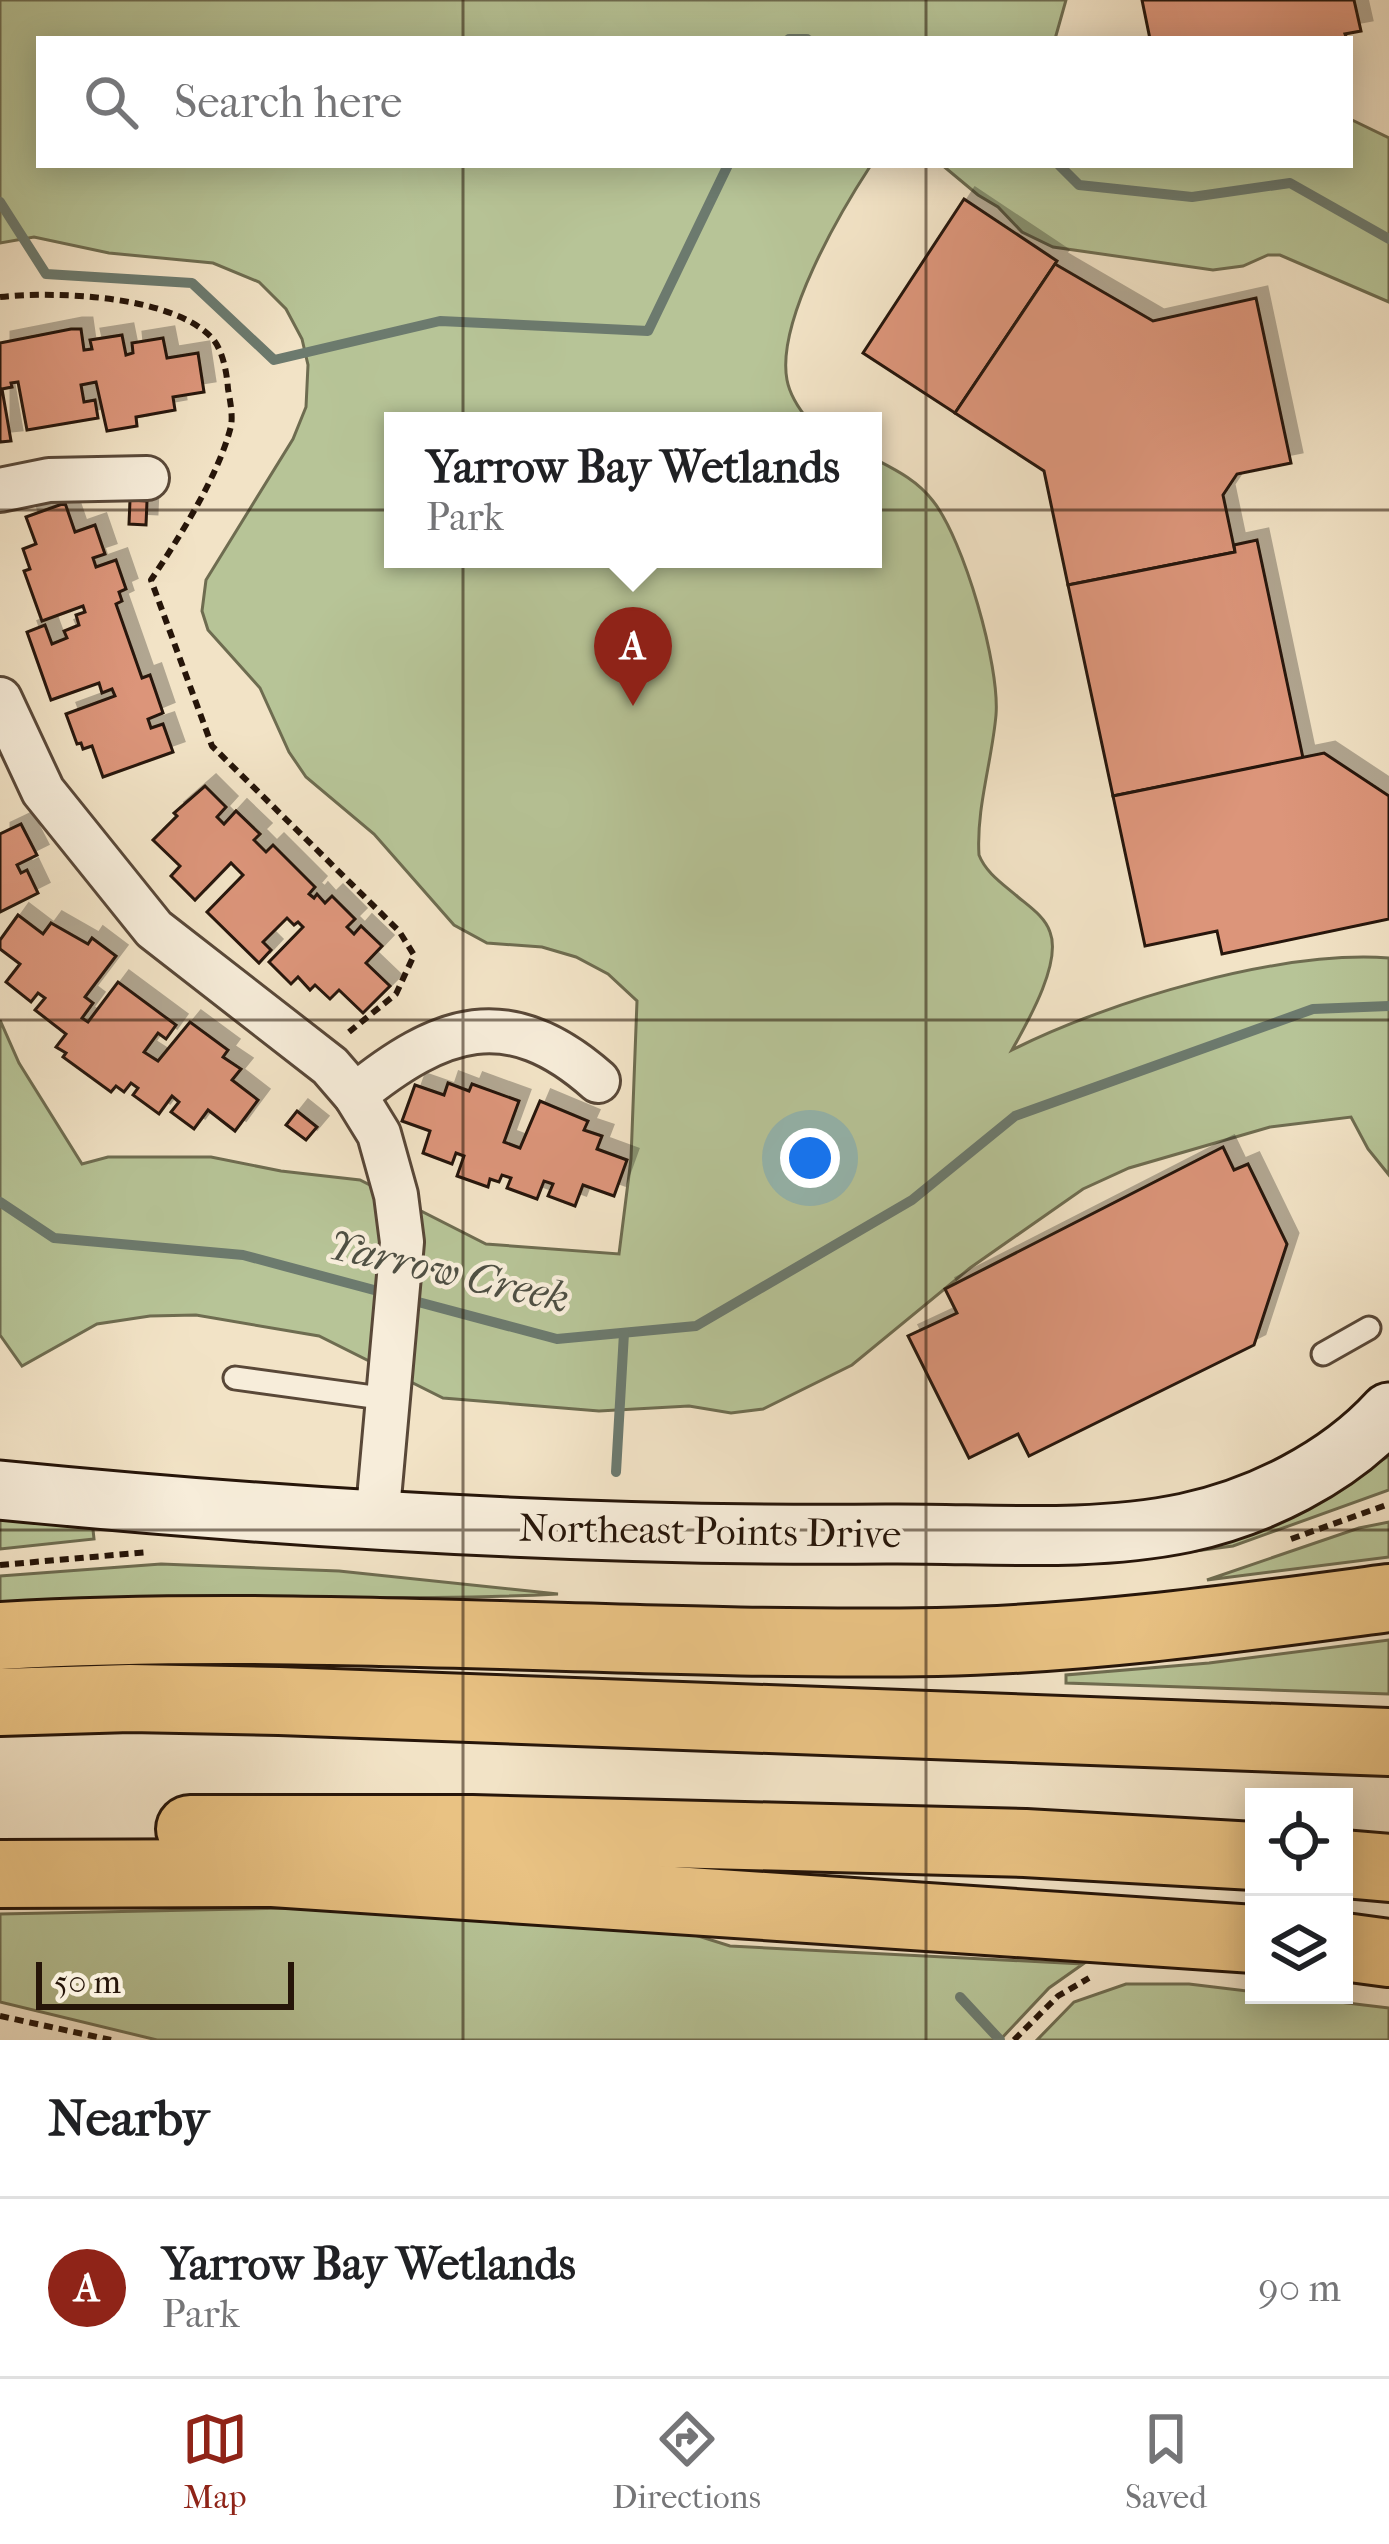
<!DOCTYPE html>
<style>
body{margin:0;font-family:"IM FELL French Canon",serif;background:#f2f2f2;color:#202124}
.controls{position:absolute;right:36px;bottom:36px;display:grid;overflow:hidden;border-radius:0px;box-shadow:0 6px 30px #0003}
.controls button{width:108px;height:108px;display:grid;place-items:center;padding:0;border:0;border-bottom:3px solid #e0e0e0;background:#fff;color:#202124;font:60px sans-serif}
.scale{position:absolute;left:36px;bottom:30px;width:258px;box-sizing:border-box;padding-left:12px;border:6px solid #261509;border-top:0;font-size:33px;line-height:42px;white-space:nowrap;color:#261509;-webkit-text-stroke:9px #f7edda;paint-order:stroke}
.you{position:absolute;left:810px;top:1158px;width:42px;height:42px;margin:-30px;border:9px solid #fff;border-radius:50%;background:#1a73e8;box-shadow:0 0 0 18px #1a73e833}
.badge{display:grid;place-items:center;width:78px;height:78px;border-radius:50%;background:#8f2418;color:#fff;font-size:39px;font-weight:700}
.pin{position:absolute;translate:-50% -99px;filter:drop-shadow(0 3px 6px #0008)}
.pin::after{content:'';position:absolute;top:63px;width:42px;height:36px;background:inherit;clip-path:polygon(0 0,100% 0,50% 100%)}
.popup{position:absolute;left:384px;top:412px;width:498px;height:156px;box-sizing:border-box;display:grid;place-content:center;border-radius:0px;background:#fff;filter:drop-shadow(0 3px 9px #0005);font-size:39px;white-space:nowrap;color:#757577}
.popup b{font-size:45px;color:#202124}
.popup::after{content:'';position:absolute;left:50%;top:100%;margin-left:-24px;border:24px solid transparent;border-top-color:#fff}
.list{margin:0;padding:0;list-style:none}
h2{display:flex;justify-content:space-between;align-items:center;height:156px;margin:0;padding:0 48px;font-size:51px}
h2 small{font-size:39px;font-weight:400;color:#757577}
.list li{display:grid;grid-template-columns:78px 1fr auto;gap:36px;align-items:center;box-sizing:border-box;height:180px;padding:0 48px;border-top:3px solid #e0e0e0}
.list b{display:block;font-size:45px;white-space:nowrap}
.list p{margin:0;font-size:39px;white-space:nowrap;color:#757577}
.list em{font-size:39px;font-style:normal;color:#757577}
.icon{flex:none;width:66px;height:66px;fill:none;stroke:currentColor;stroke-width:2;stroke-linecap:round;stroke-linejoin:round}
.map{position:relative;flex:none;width:1389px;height:2040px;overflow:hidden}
.search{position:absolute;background:#fff;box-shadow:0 6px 30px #0003;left:36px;right:36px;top:36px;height:132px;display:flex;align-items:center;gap:30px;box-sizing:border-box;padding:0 42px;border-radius:0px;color:#757577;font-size:45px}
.sheet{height:336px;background:#fff}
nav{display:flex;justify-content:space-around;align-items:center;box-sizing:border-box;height:168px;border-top:3px solid #e0e0e0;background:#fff;font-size:33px;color:#757577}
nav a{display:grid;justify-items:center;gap:6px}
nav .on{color:#8f2418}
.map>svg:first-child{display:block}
.green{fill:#b7c497;stroke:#6e6c50;stroke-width:3}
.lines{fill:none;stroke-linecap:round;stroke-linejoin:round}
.stream{stroke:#6c7a6e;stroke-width:10}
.building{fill:#dc957a;stroke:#261509;stroke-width:3;filter:url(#shadow)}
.lane-casing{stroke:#594838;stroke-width:27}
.street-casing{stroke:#594838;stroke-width:48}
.secondary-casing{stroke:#261509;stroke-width:63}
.highway-casing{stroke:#261509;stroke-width:72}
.path{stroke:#261509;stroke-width:6;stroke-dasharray:9 6;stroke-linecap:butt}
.lane{stroke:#f7edda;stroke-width:21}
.street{stroke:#f7edda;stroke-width:42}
.secondary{stroke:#f7edda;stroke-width:57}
.highway{stroke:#e9c283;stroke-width:66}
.grid{fill:none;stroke:#261509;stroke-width:3;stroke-opacity:0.55}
.labels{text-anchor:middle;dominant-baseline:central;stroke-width:9;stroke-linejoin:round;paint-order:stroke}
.street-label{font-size:39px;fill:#261509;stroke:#f7edda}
.water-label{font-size:42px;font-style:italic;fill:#4f5044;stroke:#f7edda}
</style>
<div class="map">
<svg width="1389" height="2040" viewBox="0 0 1389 2040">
<defs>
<filter id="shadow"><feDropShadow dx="11" dy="-11" stdDeviation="0" flood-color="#0004"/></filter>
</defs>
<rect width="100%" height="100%" fill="#f2e3c6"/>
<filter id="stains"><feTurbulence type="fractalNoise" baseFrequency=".00167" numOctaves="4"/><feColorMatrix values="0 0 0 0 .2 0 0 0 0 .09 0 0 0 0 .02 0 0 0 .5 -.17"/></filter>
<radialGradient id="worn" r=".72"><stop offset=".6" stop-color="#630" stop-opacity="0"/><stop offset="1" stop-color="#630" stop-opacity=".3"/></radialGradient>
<!-- green -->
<g class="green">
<path d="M0 0H1066L1055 39H39V165H871C839 214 776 322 787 380 790 396 799 409 809 421H393V559H873V458C896 470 917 480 933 501 964 540 1000 666 996 715 992 761 976 809 979 855 986 873 1003 884 1018 897 1030 907 1045 917 1050 932 1062 963 1027 1023 1012 1050 1109 1001 1279 950 1389 958V1175L1368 1149 1351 1117 1270 1127 1129 1168 1083 1189 970 1268 852 1365 763 1409 731 1413 689 1406 599 1411 443 1398 319 1336 196 1315 150 1316 97 1324 22 1366 0 1335V1020L19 1063 82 1164 108 1157H211L281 1171 360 1180 486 1244 619 1254 631 1159 637 1001 608 974 576 957 542 947 487 943 454 925 374 834 306 777 289 752 260 688 208 630 202 611 206 580 293 439 306 407 308 365 302 339 286 309 259 282 213 263 109 253 34 237 0 243Z"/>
<polygon points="1350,119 1389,138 1389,302 1280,255 1268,255 1243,266 1213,270 1053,247 1022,232 998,207 978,195 942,165 1350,165"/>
<polygon points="1389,1456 1389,1490 1233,1546 1150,1557 1365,1470"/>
<polygon points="0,1517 92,1520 94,1539 0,1549"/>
<polygon points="1389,1522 1389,1557 1207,1580 1359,1528"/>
<path d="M161 1564 339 1571 558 1594C372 1604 186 1588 0 1604V1576Z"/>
<polygon points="1389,1640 1389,1694 1066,1683 1066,1675 1209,1663"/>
<polygon points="290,1908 692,1934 730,1946 1083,1964 1049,1988 1000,2040 157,2040 0,2002 0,1914"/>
<polygon points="1126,1984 1189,1984 1389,2008 1389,2040 1037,2040 1074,2002"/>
</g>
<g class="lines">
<!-- stream -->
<g class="stream">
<polyline points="789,39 807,39"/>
<polyline points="1059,165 1079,185 1192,197 1290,183 1389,239"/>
<polyline points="0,202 46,274 192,283 274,360 440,321 648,331 728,165"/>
<polyline points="0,1202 54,1238 243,1255 389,1294"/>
<polyline points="407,1299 557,1339 696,1326 912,1200 1015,1116 1313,1009 1389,1006"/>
<polyline points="616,1472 624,1333"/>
<polyline points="960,1997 1000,2040"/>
</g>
</g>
<!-- building -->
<g class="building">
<polygon points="1142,0 1354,0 1361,31 1345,34 1347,39 1150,39"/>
<polygon points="964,199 1057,261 955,413 863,353"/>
<polygon points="1055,264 1153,321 1256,298 1291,463 1237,474 1223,495 1235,552 1068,585 1044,471 955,413"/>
<polygon points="71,329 81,329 84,350 92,349 90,340 122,335 126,355 133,353 132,343 163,338 167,358 198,353 204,392 173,397 175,410 136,417 137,426 107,431 96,382 81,385 84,402 95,400 98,418 27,430 18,382 11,383 12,387 2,389 11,441 0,442 0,343"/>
<polygon points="130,500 147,501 146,525 129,524"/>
<polygon points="65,503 75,532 95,525 105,554 93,558 96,567 116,560 126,589 119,592 122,601 116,604 142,678 150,675 163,713 148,719 151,728 163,724 173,752 103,777 92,746 83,749 81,743 77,744 66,714 115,696 112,689 102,693 99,683 51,700 27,632 45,625 52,644 67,638 64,631 79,625 76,615 85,612 83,606 42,621 24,571 30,569 23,549 36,544 26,517"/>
<polygon points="1257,540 1303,758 1113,796 1068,585 1235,552 1234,545"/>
<polygon points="1324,753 1389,796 1389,919 1222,954 1217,931 1145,946 1113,796"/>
<polygon points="205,786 226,807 217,817 224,824 236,811 260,834 254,840 266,852 273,845 315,887 309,894 314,898 317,894 325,903 332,896 355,919 347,927 354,934 361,926 382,946 366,963 390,986 363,1013 339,990 330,999 315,985 310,990 298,977 291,984 269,962 303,927 298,922 294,925 287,918 263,942 271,950 259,963 207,912 243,875 231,863 195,900 171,876 180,866 153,840 177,816 174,813"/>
<polygon points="21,824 37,855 17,865 21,873 27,870 38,893 0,912 0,834"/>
<polygon points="18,915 43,934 51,923 88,944 92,938 116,956 85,997 93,1003 82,1018 88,1022 118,982 176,1025 166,1039 158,1033 144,1052 158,1061 190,1022 228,1050 223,1057 241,1069 232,1080 258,1100 235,1131 208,1110 194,1129 171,1112 179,1102 172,1096 159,1114 133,1095 138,1088 131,1083 124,1092 116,1086 111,1092 63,1057 66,1053 56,1047 66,1034 35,1010 45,998 38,993 31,1002 6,982 20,964 0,949 0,940"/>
<polygon points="448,1083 469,1091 472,1084 519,1101 504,1142 520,1148 540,1101 588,1121 584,1130 602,1136 597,1149 627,1160 614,1196 583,1185 575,1206 548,1196 553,1184 544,1181 537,1199 507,1188 511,1178 502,1175 499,1182 490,1179 488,1187 457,1176 464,1156 456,1153 452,1164 423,1153 430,1131 402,1121 415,1085 444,1095"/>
<polygon points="297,1111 317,1127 306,1140 286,1125"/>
<polygon points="1223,1147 1234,1170 1248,1164 1287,1244 1254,1345 1029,1456 1018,1434 969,1458 908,1336 957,1313 945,1289"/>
</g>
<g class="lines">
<defs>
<g id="lane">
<polyline points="1323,1354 1369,1328"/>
<polyline points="235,1378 388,1399"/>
</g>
<g id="street">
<polyline points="0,490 49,480 147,478"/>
<polyline points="0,699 43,791 154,929 330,1066 355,1095 379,1134 396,1195 402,1242 377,1521"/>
<path d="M355 1095C440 1026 508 1001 598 1081"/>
</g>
<path id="secondary" d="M0 1490C295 1519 590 1537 886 1534 984 1533 1088 1543 1185 1523 1259 1507 1337 1469 1389 1412"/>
<g id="highway">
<path d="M0 1636C312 1618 624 1647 937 1642 1089 1639 1238 1618 1389 1598"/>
<polyline points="0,1702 130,1698 279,1701 1389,1742"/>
<polyline points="190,1829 472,1829 1025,1843 1254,1856"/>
<polyline points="1344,1864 1389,1868"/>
<polyline points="0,1874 273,1873 1254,1939"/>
<polyline points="1344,1947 1389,1953"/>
</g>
</defs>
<!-- lane casing -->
<use href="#lane" class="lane-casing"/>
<!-- street casing -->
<use href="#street" class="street-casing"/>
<!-- secondary casing -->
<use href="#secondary" class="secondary-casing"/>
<!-- highway casing -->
<use href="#highway" class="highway-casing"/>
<!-- path -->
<g class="path">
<path d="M0 297C54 291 172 295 212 338 223 350 227 374 228 389 230 400 233 415 231 426 219 475 179 538 151 580L212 746 399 931 414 955 396 994 349 1032"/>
<polyline points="1291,1539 1389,1504"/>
<polyline points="0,1565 149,1552"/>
<polyline points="0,2016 111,2040"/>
<polyline points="1014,2040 1058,1996 1089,1978"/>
</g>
<!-- lane -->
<use href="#lane" class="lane"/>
<!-- street -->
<use href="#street" class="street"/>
<!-- secondary -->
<use href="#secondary" class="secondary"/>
<!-- highway -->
<use href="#highway" class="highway"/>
</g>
<!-- grid -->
<path class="grid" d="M463 0V39M926 0V39M463 165V2040M926 165V2040M0 510H1389M0 1020H1389M0 1530H1389"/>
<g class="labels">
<!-- street labels -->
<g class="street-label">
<text transform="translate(710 1531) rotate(1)">Northeast Points Drive</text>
</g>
<!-- water labels -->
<g class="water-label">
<text transform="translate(449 1272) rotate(13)">Yarrow Creek</text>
</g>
</g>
<rect width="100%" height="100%" filter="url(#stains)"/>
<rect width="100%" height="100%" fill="url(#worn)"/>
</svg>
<div class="controls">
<button><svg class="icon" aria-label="locate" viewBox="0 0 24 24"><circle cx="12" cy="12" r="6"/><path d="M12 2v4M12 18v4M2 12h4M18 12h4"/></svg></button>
<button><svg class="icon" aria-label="layers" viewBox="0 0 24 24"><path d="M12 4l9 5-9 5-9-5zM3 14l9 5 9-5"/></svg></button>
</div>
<div class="scale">50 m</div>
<div class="you"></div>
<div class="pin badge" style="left:633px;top:706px">A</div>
<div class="popup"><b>Yarrow Bay Wetlands</b>Park</div>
<div class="search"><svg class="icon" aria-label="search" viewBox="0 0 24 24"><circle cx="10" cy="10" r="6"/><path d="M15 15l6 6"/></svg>Search here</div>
</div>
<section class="sheet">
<h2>Nearby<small></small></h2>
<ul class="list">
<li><span class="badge">A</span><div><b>Yarrow Bay Wetlands</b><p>Park</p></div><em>90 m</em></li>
</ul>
</section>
<nav>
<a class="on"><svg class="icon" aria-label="map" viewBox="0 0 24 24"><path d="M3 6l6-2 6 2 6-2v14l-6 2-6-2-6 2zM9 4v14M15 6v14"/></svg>Map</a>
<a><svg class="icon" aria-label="directions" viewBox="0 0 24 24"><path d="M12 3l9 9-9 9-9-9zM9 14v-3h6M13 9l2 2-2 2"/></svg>Directions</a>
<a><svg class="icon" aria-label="saved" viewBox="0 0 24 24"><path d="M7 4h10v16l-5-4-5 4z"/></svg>Saved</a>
</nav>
